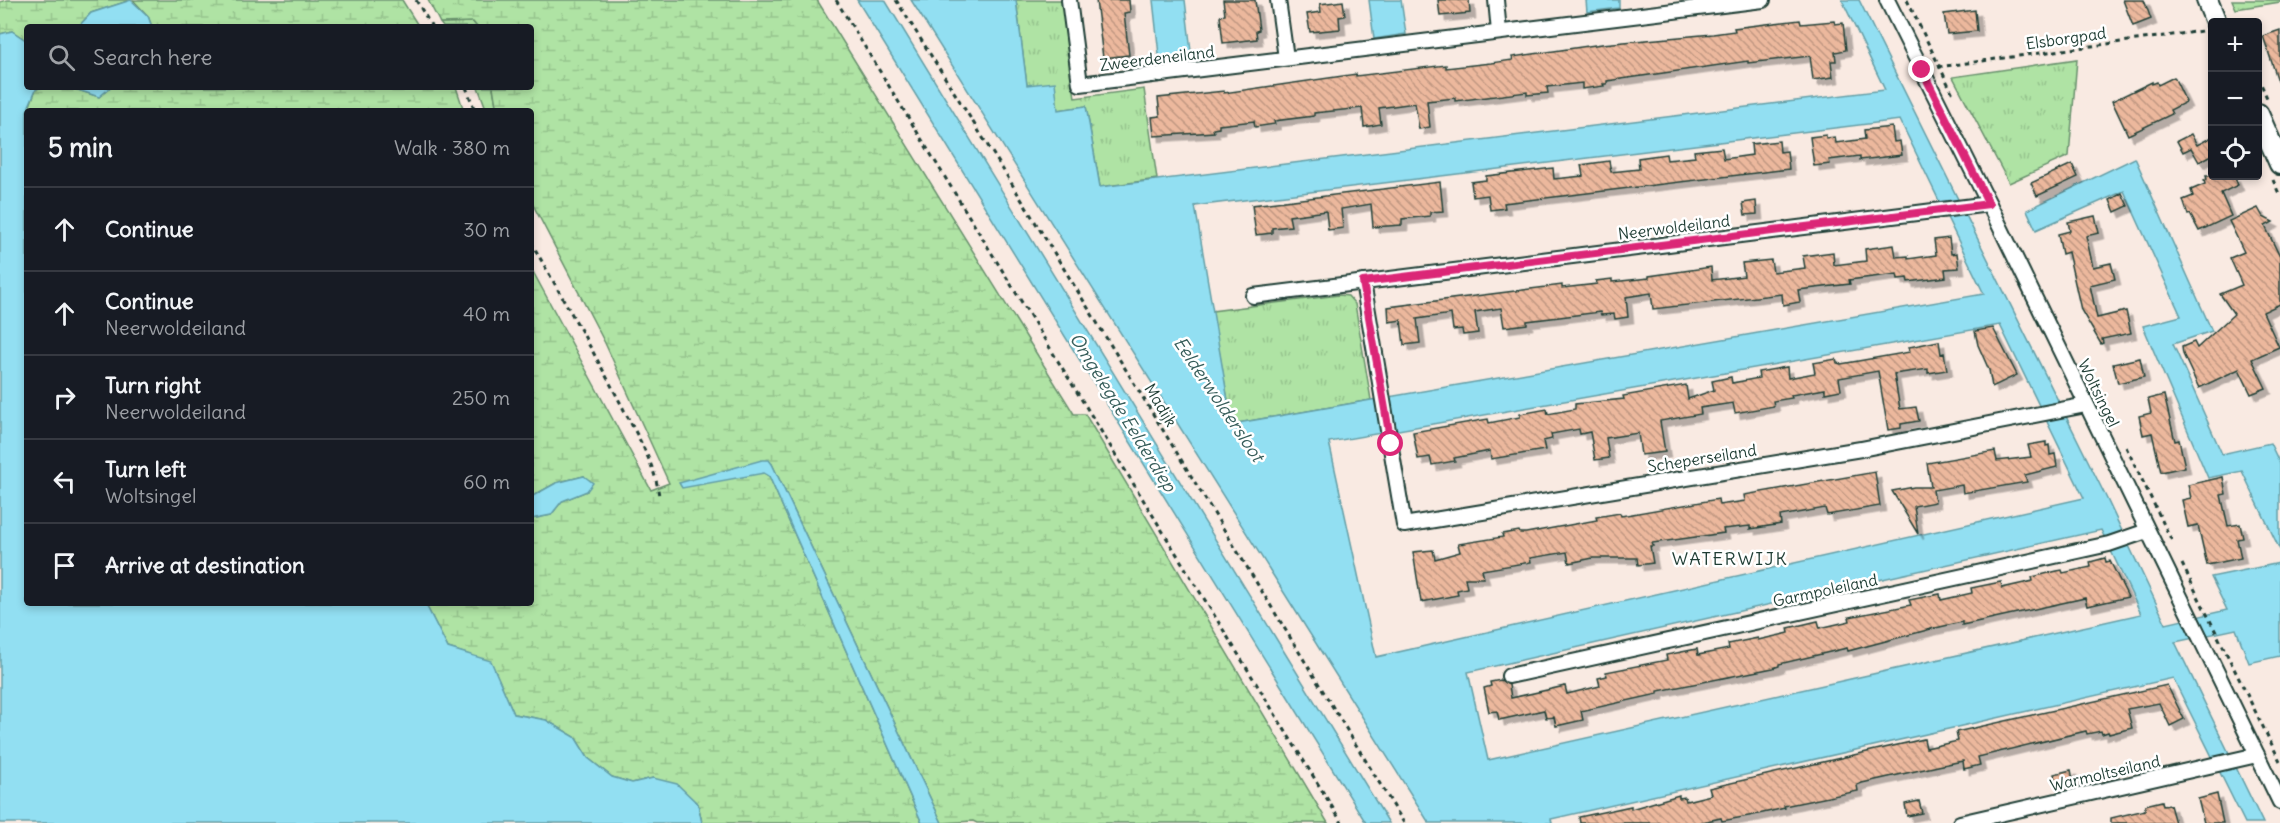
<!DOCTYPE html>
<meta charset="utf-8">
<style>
body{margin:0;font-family:Delius,sans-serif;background:#242831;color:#f1f3f6}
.controls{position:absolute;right:18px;top:18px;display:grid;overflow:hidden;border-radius:6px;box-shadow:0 3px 9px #0003}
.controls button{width:54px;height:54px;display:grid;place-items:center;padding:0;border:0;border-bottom:2px solid #363941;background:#171b24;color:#f1f3f6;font:30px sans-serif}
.stop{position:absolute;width:18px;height:18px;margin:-14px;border:4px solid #db2777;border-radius:50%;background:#fff}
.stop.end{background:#db2777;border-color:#fff;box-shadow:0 2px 6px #0008}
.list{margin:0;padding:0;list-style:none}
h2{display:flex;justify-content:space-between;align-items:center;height:78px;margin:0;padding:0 24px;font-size:26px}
h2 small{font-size:20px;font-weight:400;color:#9ea1a6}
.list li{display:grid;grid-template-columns:39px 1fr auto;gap:18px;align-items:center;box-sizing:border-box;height:84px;padding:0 24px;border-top:2px solid #363941}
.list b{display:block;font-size:22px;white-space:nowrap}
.list p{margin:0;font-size:20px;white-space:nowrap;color:#9ea1a6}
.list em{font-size:20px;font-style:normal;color:#9ea1a6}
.icon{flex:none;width:33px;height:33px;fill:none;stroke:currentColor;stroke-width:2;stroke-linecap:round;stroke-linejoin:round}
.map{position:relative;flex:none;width:2280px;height:823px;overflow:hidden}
.search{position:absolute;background:#171b24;box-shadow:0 3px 9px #0003;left:24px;top:24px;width:510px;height:66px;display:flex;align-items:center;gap:15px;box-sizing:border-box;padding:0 21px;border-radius:6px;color:#9ea1a6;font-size:22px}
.panel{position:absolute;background:#171b24;box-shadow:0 3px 9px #0003;left:24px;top:108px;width:510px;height:498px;border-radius:6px}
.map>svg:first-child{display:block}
.grass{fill:url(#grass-tufts);stroke:#67906c;stroke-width:1.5}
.wetland{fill:url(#wetland-marsh);stroke:#67906c;stroke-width:1.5}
.water{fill:#92dff2;stroke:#649ea6;stroke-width:1.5;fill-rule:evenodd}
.building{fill:url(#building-back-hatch);stroke:#1f3d34;stroke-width:1.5;filter:url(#shadow)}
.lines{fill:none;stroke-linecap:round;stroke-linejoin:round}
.minor-casing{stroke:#1f3d34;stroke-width:18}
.secondary-casing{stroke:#1f3d34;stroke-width:24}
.path{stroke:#1f3d34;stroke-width:3;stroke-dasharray:4.5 4.5;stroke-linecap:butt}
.minor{stroke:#fff;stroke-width:14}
.secondary{stroke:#fff;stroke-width:20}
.route{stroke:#db2777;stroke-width:8}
.labels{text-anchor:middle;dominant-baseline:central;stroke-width:5;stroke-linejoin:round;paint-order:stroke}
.street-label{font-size:16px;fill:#1f3d34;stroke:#fff}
.water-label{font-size:18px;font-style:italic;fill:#365d5a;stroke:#fff}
.neighbourhood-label{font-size:18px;letter-spacing:1.5px;fill:#1f3d34;stroke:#fff}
</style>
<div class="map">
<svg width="2280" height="823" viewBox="0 0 2280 823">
<defs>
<pattern id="grass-tufts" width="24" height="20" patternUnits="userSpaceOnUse" patternTransform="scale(1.5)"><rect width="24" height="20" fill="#afe3a4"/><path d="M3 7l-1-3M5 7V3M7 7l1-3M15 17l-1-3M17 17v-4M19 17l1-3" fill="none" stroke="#96c48e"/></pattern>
<pattern id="wetland-marsh" width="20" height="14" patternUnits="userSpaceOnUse" patternTransform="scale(1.5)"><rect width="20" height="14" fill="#afe3a4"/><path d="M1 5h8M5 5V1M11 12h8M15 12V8" fill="none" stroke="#96c48e"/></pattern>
<pattern id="building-back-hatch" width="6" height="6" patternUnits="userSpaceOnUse" patternTransform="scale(1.5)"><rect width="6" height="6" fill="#ecb89d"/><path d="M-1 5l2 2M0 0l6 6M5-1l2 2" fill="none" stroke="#bf9781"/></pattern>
<filter id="shadow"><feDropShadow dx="5.5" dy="5.5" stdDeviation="0" flood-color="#0004"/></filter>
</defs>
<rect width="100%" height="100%" fill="#f9eae2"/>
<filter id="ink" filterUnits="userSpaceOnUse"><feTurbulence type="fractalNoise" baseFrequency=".0167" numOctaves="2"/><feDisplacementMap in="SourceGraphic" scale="12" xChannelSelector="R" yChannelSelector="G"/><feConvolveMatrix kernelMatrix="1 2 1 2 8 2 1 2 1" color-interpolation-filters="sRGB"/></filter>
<g filter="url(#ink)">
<!-- grass -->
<g class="grass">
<polygon points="1016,0 1062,0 1075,98 1144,89 1157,179 1100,187 1086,106 1058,110 1027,86"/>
<polygon points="2232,0 2280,0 2280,2 2236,9"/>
<polygon points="473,22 477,27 443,27 440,23"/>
<polygon points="2077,59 2069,156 2009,183 1953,77"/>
<polygon points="478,87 493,87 497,111 487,111"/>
<polygon points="1339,295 1348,296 1355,304 1371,400 1232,424 1212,311"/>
</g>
<!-- wetland -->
<g class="wetland">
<polygon points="7,0 131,0 91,13 78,27 27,27 27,41 12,31 0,34 0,2"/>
<polygon points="133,0 402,0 419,27 152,27 148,16"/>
<polygon points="428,0 817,0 1074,414 1085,414 1328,823 977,823 973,821 942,823 772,464 764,473 769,476 922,823 702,823 698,804 653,778 632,783 612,777 588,758 575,737 546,720 514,714 491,662 448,648 425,603 531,603 531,519 551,515 562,501 587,491 584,476 556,483 531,497 531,268 651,490 669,483 605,343 531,201 531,111 497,111 493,87 531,87 531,27 477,27 473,22 440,23"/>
<polygon points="43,87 69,87 99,97 111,87 456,87 464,111 28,111 36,89"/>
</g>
<!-- water -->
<g class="water">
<polygon points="131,0 148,16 152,27 78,27 91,13"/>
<polygon points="857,0 885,0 1389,823 1366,823"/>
<path d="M911 0H1016L1027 85 1055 82 1058 110 1086 106 1100 187 1885 90 1842 0H1859L2106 497 2166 624 2227 610 2211 577 2280 563V656L2249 663 2236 629 2175 642 2263 823H2245L2173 678 1551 819 1552 823H1429ZM1900 120 1984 294 1232 424 1195 206ZM2000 325 2084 498 1376 657 1329 442ZM2101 530 2141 614 1488 760 1468 672Z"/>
<polygon points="1153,0 1185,0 1192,60 1160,64"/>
<polygon points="1369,0 1401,0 1406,34 1374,39"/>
<polygon points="1586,0 1619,0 1619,8 1587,12"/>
<polygon points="12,31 27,41 27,87 43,87 36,89 27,111 27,603 425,603 448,648 491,661 514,714 546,720 575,737 588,758 612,777 632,783 653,778 677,784 698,804 702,823 0,823 0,34"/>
<polygon points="69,87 111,87 99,97"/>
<polygon points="2135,158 2212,331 2173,344 2222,454 2270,443 2280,464 2280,550 2242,471 2208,478 2143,326 2181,316 2124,191 2036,230 2027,210"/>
<polygon points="762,460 769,460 772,464 942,823 922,823 769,476 764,473 682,488 679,483"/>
<polygon points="584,476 593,483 587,491 562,501 551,515 531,519 531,497 556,483"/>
</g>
<!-- building -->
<g class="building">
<polygon points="1096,0 1129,0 1130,12 1124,13 1129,55 1103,58"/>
<polygon points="1223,0 1255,0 1259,30 1256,31 1257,39 1223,43 1220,16 1225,15"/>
<polygon points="1438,0 1469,0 1470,13 1440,16"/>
<polygon points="2123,0 2144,0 2151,19 2133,26"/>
<polygon points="1343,1 1345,16 1339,17 1340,29 1310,32 1307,14 1321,12 1320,4"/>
<polygon points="1975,10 1977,31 1947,34 1944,14"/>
<polygon points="1800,20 1801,24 1834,21 1835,24 1843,23 1846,50 1835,52 1836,61 1831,61 1833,77 1813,80 1810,56 1748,63 1748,61 1607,81 1607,84 1603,84 1604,86 1582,89 1582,83 1547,87 1548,93 1527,95 1527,92 1455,101 1455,98 1427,101 1430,127 1419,129 1415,103 1379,108 1381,124 1364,127 1362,108 1314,113 1314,116 1274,121 1275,124 1255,127 1254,121 1219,125 1219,128 1213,129 1214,132 1154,136 1152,117 1160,116 1158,98 1224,91 1224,93 1356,74 1356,76 1446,65 1446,68 1491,63 1513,60 1512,57 1602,44 1713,34 1735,31 1734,28"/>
<polygon points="2280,30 2280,80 2278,81 2263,36"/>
<polygon points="2174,77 2186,102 2170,110 2172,114 2128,135 2112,101 2152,82 2152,84 2157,82 2158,85"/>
<polygon points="1892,127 1894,142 1900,141 1902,155 1860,160 1860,156 1829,160 1830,164 1814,166 1810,137 1826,135 1826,138 1835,137 1836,143 1865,139 1864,130"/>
<polygon points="2191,134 2197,145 2212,137 2212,155 2199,162 2191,148 2183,152 2177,141"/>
<polygon points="1779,141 1780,152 1787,151 1789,169 1504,203 1505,208 1490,210 1488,195 1473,197 1471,182 1486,180 1486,176 1553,168 1554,179 1583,176 1581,165 1609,161 1611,172 1639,169 1638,158 1666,154 1667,160 1695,157 1694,151 1722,148 1724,159 1752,155 1751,144"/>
<polygon points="2072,164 2078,177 2037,196 2031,183"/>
<polygon points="2206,176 2234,176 2238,185 2221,193 2231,216 2199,231 2190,214 2188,215 2183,200 2193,196 2191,190 2205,184 2204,180 2207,179"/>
<polygon points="1440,182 1443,211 1430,212 1430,216 1402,219 1402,225 1373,227 1371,204 1341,209 1343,228 1328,230 1326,211 1289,216 1291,226 1272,228 1272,233 1256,235 1252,205"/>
<polygon points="2122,193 2128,206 2115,212 2110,200"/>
<polygon points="1756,201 1757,214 1745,215 1743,203"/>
<polygon points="2258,208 2263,217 2273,222 2265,226 2280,257 2280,304 2263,312 2279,347 2252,359 2266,388 2251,394 2239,369 2199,388 2183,354 2182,347 2194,342 2197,348 2234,314 2220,294 2242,285 2230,258 2244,252 2229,221"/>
<polygon points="2095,216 2099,233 2086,236 2093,267 2111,263 2115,279 2090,285 2097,318 2126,311 2131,333 2102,339 2103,343 2101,344 2081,310 2068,252 2062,254 2058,234 2070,231 2068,222"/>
<polygon points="1949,238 1951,254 1957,253 1959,268 1945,269 1946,277 1908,282 1907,278 1898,279 1897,274 1849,280 1850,284 1798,290 1800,302 1783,305 1782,294 1653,309 1651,293 1626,297 1628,317 1615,319 1614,314 1601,315 1600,312 1527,321 1527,324 1504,327 1501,308 1475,312 1478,333 1463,335 1462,329 1453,330 1451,314 1417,319 1420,343 1404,345 1401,320 1389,322 1388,307 1562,285 1562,288 1597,284 1596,281 1612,279 1612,282 1649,278 1649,276 1711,267 1712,280 1744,276 1742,263 1771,260 1773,272 1805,268 1803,256 1833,252 1834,265 1866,261 1865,249 1894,245 1896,257 1908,256 1908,259 1936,255 1934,240"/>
<polygon points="1993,328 2017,375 1992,387 1989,370 1978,345 1975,331"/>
<polygon points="1939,341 1941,354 1944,353 1947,370 1928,373 1928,369 1894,374 1900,409 1916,407 1919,421 1901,424 1901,428 1888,430 1878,371 1839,378 1841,390 1825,393 1825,389 1791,395 1792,398 1773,401 1774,406 1735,413 1733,403 1700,408 1701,414 1660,421 1665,452 1641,455 1638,433 1606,438 1609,458 1595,460 1590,432 1580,434 1579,429 1551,434 1552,439 1543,441 1545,450 1491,459 1490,451 1454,458 1455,461 1432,465 1430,457 1418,459 1413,432 1488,419 1489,423 1520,417 1520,414 1547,409 1548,414 1575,409 1575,404 1624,399 1623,396 1686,385 1688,399 1714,390 1712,381 1731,377 1732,383 1759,378 1758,372 1787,367 1788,378 1815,373 1813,363 1836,359 1837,363 1841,364 1910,352 1909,347"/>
<polygon points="2140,358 2144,377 2118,383 2113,364"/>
<polygon points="2164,395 2175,441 2179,440 2185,467 2161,472 2152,433 2143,435 2139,416 2151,413 2148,399"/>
<polygon points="2046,442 2046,446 2049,445 2050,455 2055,454 2057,467 2025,475 2027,482 1963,493 1962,485 1933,490 1935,502 1914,506 1918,534 1892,491 1914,487 1931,487 1927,463 1995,451 1997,461 2031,457 2028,445"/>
<polygon points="1875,472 1880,506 1827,515 1825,508 1780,516 1781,524 1750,529 1750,526 1723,529 1724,533 1652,543 1653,546 1650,546 1653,563 1638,565 1637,558 1593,558 1569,563 1567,552 1530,558 1531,562 1482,570 1484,578 1465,578 1467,588 1457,590 1458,595 1421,602 1413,552 1433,550 1435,559 1460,552 1458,544 1503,537 1502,534 1519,531 1520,533 1526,533 1597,520 1596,517 1620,513 1621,516 1718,499 1719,505 1745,501 1744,495"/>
<polygon points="2223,477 2226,494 2221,495 2228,526 2240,524 2243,538 2237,539 2241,558 2207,565 2198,525 2188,527 2182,500 2191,498 2188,485"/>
<polygon points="2105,558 2106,562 2110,561 2128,597 2087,606 2085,598 1962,625 1962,622 1931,629 1848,651 1847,648 1779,664 1779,666 1773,668 1658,691 1658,694 1581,711 1583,720 1556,726 1554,717 1546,718 1544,710 1499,720 1497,711 1489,712 1484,688 1491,686 1490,682 1501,680 1509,685 1511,698 1565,686 1567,694 1600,686 1598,678 1607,676 1606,672 1667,660 1666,655 1697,649 1698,655 1729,649 1728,644 1758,638 1758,640 1789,633 1788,628 1818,621 1820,628 1850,621 1849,617 1911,605 1909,600 1940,594 1941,600 1972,593 1971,588 2001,582 2002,588 2033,581 2032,577 2057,571 2062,570 2063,573 2091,567 2090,562"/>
<polygon points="2167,685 2184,719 2170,726 2159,703 2127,709 2132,728 2109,734 2108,732 2102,734 2101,731 2087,734 2086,731 1978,757 1980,765 1964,769 1963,761 1938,766 1862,783 1857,785 1858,791 1784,806 1785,808 1754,815 1722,821 1721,818 1698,823 1580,823 1579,817 1631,806 1631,809 1679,795 1679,798 1685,797 1686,801 1711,795 1709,788 1924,739 1926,748 1958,741 1956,732"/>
<polygon points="2071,770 2074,784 2057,788 2054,774"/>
<polygon points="2217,794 2223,823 2204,823 2198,799"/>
<polygon points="1919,801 1922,813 1907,816 1905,804"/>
<polygon points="2162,801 2163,806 2170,805 2175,823 2111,823 2111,818 2145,810 2145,805"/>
</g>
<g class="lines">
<defs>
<g id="minor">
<polyline points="1069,0 1080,84 1763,0"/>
<polyline points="1278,0 1286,58"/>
<polyline points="1496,0 1499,32"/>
<polyline points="1887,0 1989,204 2280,802"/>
<polyline points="1363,282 1404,525 1861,449 2086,405"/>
<polyline points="1253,296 1989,204"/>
<polyline points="1509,676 2109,544 2147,531"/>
<polyline points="1960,823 2257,755"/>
</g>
<g id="secondary">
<polyline points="2207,0 2216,22"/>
<polyline points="2258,114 2280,164"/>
</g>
</defs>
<!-- minor casing -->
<use href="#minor" class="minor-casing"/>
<!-- secondary casing -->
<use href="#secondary" class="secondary-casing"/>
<!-- path -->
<g class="path">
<polyline points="416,0 432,27"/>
<polyline points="836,0 1342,823"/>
<polyline points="896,0 1007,176 1404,823"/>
<polyline points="1907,0 1953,94"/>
<polyline points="2208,38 2212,48"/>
<polyline points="1938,67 2202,31"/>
<polyline points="2258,77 2267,98"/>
<polyline points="466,87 475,111"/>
<polyline points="2273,180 2280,196"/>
<path d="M531 242C562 297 594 352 623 408 637 436 656 465 659 497"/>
<polyline points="2126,447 2172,541"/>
<polyline points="2182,564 2280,761"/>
</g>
<!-- minor -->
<use href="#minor" class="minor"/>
<!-- secondary -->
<use href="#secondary" class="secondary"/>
</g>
</g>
<g class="lines" filter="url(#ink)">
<!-- route -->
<polyline class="route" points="1391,444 1363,282 1989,204 1922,70"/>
</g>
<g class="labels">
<!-- street labels -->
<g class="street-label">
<text transform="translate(2066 38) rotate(-8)">Elsborgpad</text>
<text transform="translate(1157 58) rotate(-7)">Zweerdeneiland</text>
<text transform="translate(1674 227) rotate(-7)">Neerwoldeiland</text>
<text transform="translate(2099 393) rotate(64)">Woltsingel</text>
<text transform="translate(1161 405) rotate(59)">Madijk</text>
<text transform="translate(1702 458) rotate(-9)">Scheperseiland</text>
<text transform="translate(1825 590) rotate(-12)">Garmpoleiland</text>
<text transform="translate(2105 773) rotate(-13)">Warmoltseiland</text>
</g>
<!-- water labels -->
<g class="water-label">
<text transform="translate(1219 399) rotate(56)">Eelderwoldersloot</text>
<text transform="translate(1123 412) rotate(58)">Omgelegde Eelderdiep</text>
</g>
<!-- neighbourhood labels -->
<g class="neighbourhood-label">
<text x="1730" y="558">WATERWIJK</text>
</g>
</g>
</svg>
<div class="controls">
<button>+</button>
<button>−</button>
<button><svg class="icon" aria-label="locate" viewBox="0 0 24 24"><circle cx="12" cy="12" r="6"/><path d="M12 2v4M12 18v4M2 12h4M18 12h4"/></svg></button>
</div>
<div class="stop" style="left:1391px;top:444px"></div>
<div class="stop end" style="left:1922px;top:70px"></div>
<div class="search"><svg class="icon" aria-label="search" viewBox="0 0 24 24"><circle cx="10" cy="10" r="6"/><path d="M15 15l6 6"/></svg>Search here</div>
<section class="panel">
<h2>5 min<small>Walk · 380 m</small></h2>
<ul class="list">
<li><svg class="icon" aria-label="ahead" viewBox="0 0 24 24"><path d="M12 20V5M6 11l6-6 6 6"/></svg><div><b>Continue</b></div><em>30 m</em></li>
<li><svg class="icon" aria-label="ahead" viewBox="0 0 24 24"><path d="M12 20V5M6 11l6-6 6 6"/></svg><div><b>Continue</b><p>Neerwoldeiland</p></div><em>40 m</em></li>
<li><svg class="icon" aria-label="right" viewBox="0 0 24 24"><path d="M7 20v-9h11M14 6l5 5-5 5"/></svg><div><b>Turn right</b><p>Neerwoldeiland</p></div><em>250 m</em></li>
<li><svg class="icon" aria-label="left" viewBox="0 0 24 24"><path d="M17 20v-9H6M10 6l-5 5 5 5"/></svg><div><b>Turn left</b><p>Woltsingel</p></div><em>60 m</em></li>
<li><svg class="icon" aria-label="arrive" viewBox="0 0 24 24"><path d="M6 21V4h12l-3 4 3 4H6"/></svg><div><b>Arrive at destination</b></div></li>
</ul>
</section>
</div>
